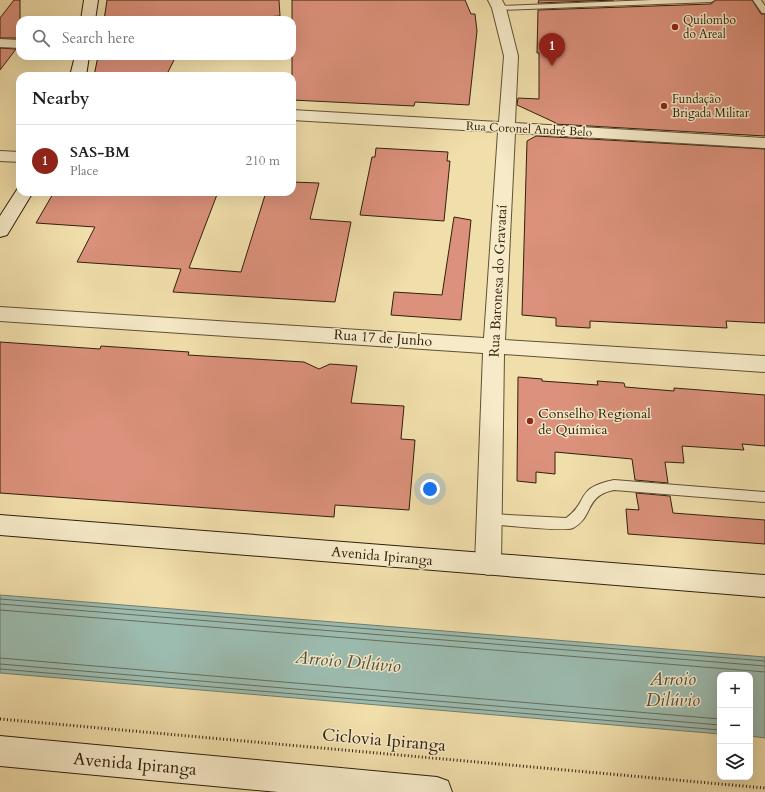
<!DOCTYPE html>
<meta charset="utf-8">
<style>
body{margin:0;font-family:Cardo,serif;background:#f2f2f2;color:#202124}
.controls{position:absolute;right:12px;bottom:12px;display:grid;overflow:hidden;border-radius:8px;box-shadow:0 4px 16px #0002}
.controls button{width:36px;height:36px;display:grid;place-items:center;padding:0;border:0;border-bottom:1px solid #e0e0e0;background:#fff;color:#202124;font:20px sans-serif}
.you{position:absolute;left:430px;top:489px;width:14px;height:14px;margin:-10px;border:3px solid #fff;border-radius:50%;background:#1a73e8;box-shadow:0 0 0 6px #1a73e833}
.badge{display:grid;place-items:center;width:26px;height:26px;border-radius:50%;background:#8f2418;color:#fff;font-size:13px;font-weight:700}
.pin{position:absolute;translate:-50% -33px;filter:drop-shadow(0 1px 2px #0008)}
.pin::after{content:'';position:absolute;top:21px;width:14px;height:12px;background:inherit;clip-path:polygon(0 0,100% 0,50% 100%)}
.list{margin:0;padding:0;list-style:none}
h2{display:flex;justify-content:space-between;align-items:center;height:52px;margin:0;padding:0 16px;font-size:17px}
h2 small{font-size:13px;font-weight:400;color:#757577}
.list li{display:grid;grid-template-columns:26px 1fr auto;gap:12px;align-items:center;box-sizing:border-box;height:72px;padding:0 16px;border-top:1px solid #e0e0e0}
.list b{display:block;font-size:15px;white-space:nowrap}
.list p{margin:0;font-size:13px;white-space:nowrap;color:#757577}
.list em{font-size:13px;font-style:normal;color:#757577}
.icon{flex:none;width:22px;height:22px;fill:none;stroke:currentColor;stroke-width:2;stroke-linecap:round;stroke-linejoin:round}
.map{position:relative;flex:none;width:765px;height:792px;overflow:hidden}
.search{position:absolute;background:#fff;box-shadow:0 4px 16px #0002;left:16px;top:16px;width:280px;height:44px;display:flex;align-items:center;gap:10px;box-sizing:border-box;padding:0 14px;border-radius:12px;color:#757577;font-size:15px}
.panel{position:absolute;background:#fff;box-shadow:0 4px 16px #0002;left:16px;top:72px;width:280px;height:124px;border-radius:12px}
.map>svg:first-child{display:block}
.water{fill:#9cbcb0;stroke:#707e6f}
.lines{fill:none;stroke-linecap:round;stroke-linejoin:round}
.shore{stroke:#666e5e;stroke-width:1}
.building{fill:#db917b;stroke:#2f200d}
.service-casing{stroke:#605034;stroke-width:2}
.minor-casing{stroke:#605034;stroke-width:2}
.secondary-casing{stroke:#2f200d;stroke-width:2}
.path{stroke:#2f200d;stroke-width:3;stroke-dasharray:1 2.5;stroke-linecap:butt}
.service{fill:#f6eac8;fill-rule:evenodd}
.minor{fill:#f6eac8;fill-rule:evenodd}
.secondary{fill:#f6eac8;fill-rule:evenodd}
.poi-dot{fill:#8f2418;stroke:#f6eac8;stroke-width:1.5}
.labels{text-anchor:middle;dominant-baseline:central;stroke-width:3;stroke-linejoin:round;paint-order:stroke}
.far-poi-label{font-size:12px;fill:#2f200d;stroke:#f6eac8;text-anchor:start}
.far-street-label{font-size:12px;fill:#2f200d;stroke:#f6eac8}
.street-label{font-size:14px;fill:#2f200d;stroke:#f6eac8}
.poi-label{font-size:14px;fill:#2f200d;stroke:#f6eac8;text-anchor:start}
.near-street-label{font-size:17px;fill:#2f200d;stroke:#f6eac8}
.near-water-label{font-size:18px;font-style:italic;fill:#504f3e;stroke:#f6eac8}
</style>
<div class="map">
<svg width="765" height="792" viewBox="0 0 765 792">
<rect width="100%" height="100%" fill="#f1dfab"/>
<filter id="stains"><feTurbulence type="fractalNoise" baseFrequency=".005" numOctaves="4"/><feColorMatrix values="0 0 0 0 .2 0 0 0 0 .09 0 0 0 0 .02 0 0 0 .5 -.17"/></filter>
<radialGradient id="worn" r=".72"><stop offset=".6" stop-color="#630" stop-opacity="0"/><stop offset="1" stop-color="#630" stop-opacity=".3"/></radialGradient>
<!-- water -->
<polygon class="water" points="0,595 765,657 765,738 750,736 750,675 720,675 720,734 0,673"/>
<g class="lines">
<!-- shore -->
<g class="shore">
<polyline points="0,599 765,661"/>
<polyline points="0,604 765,666"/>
<polyline points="0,610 765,672"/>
<polyline points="0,658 720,719"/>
<polyline points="0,664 720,725"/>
<polyline points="0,669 720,730"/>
</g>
</g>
<!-- building -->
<g class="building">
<polygon points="14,0 20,0 20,38 0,38 0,18"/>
<polygon points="107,0 279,0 280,16 217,20 104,20"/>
<polygon points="292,0 465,0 471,14 475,14 477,31 469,105 415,102 414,106 292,100"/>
<polygon points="539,0 614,0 538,3"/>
<polygon points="716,0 752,0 761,14 765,14 765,136 554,124 556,123 517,105 518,98 539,99 539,53 537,53 538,10 711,4"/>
<polygon points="0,48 16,49 0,70"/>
<polygon points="98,56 176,56 166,76 94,76"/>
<polygon points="536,136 765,149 765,323 726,321 727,328 590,321 590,328 556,326 556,318 522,315 527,141"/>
<polygon points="376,148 448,152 447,161 450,161 444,221 360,215 372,157 375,157"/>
<polygon points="292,182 319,183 310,219 351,222 335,302 173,292 181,269 77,262 95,227 36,223 54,192 218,192 189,268 241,272 266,192 292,192"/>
<polygon points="454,217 471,220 461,320 391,315 394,292 442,295"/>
<polygon points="0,342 100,349 101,346 189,352 188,355 304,362 319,369 330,364 357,366 351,403 404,406 401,439 415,440 409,510 335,505 334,517 0,493"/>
<polygon points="518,377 542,379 542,381 598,385 597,381 624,383 625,387 674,391 674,388 765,395 765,446 742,444 744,450 682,446 684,463 665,462 668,483 635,480 632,459 555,452 555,474 536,472 536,483 517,481"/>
<polygon points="636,493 670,496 673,513 765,520 765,544 628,534 626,509 639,510"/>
</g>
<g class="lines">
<defs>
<g id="service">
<polygon points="652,0 715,0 711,2 499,10 495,8 499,6"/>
<polygon points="753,0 761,0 765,6 765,13 762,13"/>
<path d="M614 480 765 492V502L614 490C584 496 594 517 573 528 565 532 502 525 489 524L484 523 482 519 484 515 489 514 566 518C590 501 574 488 614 480Z"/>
</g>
<g id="minor">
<polygon points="488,0 502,0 506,8 518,56 515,123 765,138 765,148 515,133 505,340 765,356 765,372 504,354 501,564 497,572 488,575 479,572 475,564 483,353 0,321 0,307 484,338 498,132 292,120 292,110 499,122 504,56 492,8"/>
<polygon points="0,39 20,40 20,48 0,47"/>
<polygon points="0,151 20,152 20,162 0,161"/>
</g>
<g id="secondary">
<polygon points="84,0 98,0 95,20 81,20"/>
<polygon points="75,56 89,56 86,76 70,76"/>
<polygon points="18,188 20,188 20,192 33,192 7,235 0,237 0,216"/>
<polygon points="0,515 765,575 765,597 0,535"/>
<polygon points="0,736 437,777 448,781 452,792 278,792 0,766"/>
</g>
</defs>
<!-- service casing -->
<use href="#service" class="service-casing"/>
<!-- minor casing -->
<use href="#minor" class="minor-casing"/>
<!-- secondary casing -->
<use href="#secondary" class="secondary-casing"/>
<!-- path -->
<polyline class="path" points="0,719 765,788"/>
<!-- service -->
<use href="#service" class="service"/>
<!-- minor -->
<use href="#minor" class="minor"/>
<!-- secondary -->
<use href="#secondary" class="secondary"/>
</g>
<!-- markers -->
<g class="poi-dot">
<circle cx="675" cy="27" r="4"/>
<circle cx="664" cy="106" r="4"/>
<circle cx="530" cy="421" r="4"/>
</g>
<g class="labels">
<!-- far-poi labels -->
<g class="far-poi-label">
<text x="683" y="20">Quilombo<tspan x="683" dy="14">do Areal</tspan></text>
<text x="672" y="99">Fundação<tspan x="672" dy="14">Brigada Militar</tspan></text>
</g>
<!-- far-street labels -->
<g class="far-street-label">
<text transform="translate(529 129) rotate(3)">Rua Coronel André Belo</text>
</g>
<!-- street labels -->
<g class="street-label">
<text transform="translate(498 281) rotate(-87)">Rua Baronesa do Gravataí</text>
<text transform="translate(383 338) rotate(4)">Rua 17 de Junho</text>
<text transform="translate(382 556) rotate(5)">Avenida Ipiranga</text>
</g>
<!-- poi labels -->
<g class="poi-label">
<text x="538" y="413">Conselho Regional<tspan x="538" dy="16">de Química</tspan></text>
</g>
<!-- near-street labels -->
<g class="near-street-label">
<text transform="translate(384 740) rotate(5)">Ciclovia Ipiranga</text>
<text transform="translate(135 764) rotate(5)">Avenida Ipiranga</text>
</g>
<!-- near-water labels -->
<g class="near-water-label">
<text transform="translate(348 662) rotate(5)">Arroio Dilúvio</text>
<text x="673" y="679">Arroio<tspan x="673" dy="21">Dilúvio</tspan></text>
</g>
</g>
<rect width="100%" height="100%" filter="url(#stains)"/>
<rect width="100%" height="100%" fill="url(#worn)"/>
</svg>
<div class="controls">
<button>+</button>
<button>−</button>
<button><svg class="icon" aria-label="layers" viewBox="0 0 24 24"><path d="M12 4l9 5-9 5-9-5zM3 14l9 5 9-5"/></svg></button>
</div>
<div class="you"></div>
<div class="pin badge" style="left:552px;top:66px">1</div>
<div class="search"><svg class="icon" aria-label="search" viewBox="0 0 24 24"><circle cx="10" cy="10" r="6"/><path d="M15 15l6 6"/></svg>Search here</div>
<section class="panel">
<h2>Nearby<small></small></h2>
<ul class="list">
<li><span class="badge">1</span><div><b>SAS-BM</b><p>Place</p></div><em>210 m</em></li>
</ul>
</section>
</div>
